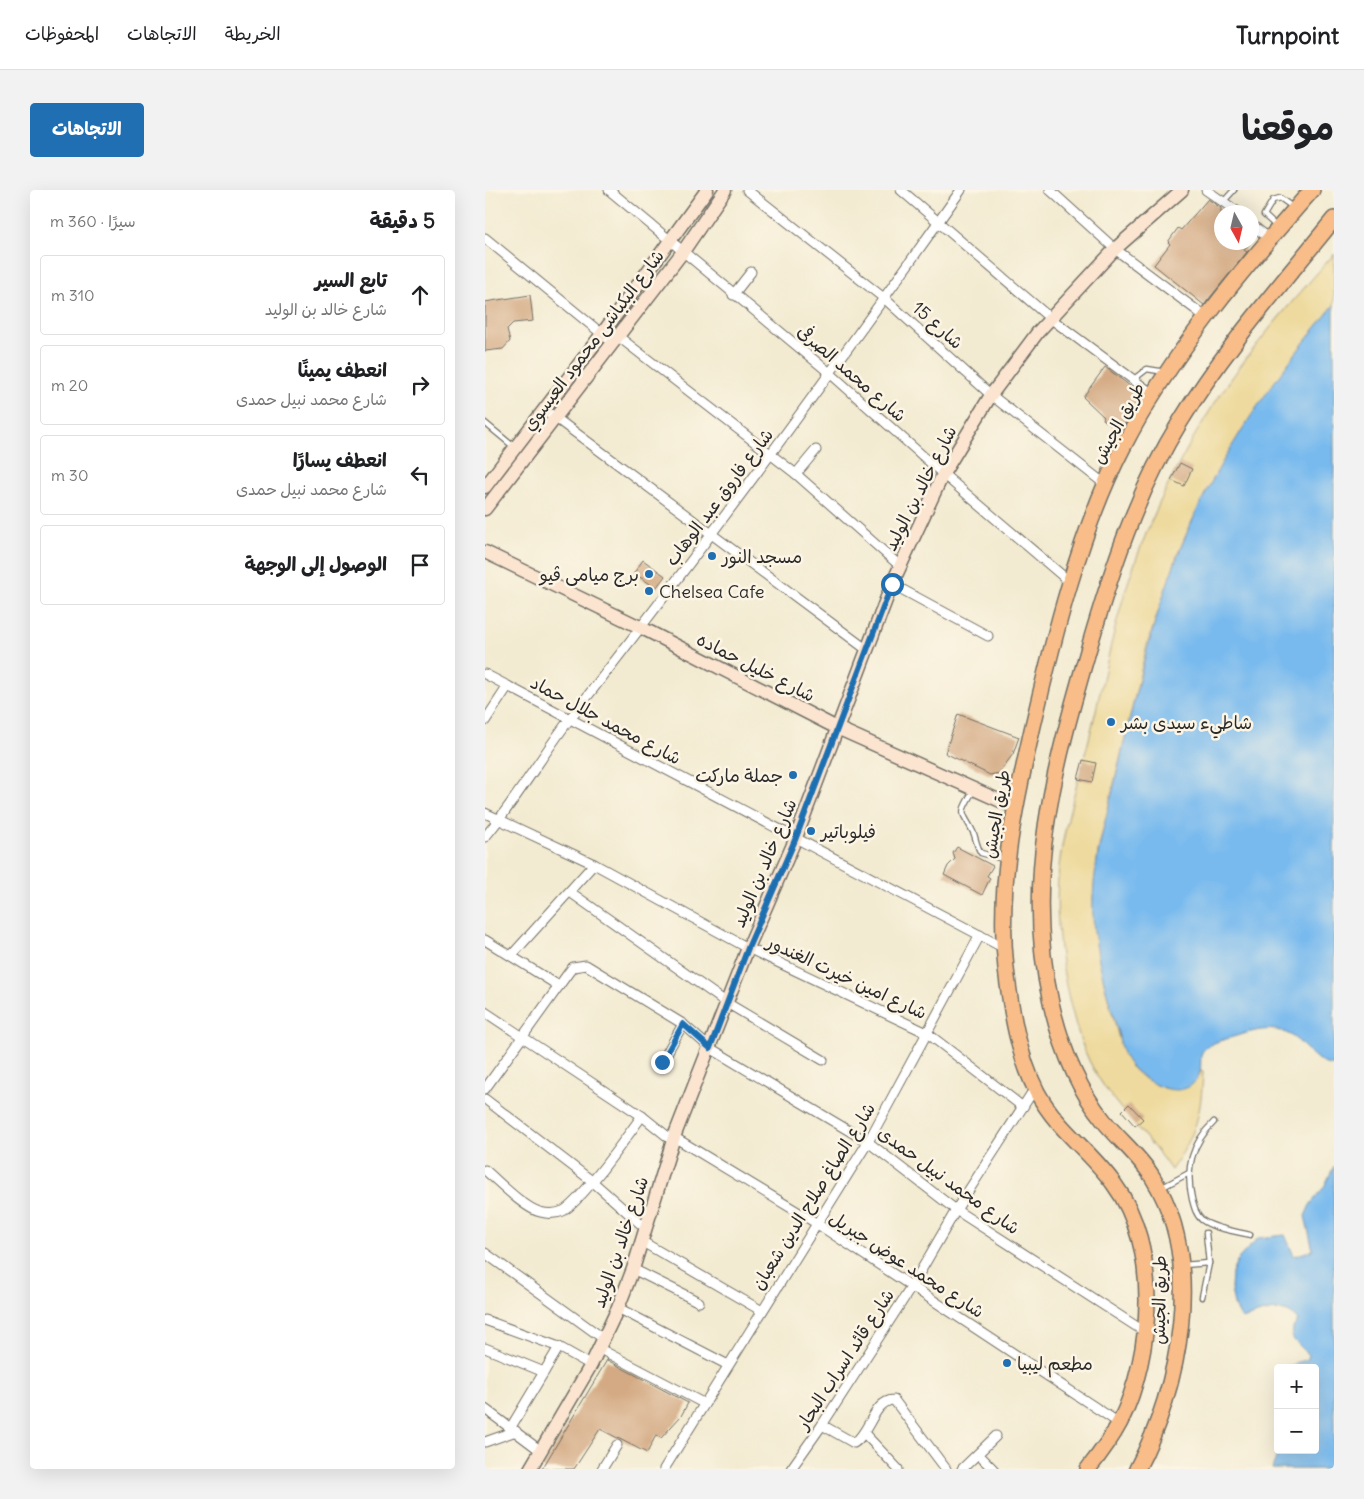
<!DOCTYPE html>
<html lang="ar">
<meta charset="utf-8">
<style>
body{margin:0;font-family:Delius,"Playpen Sans Arabic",sans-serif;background:#f2f2f2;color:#202124;direction:rtl}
.controls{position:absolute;right:15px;bottom:15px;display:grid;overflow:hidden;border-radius:5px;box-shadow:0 5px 20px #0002}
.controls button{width:45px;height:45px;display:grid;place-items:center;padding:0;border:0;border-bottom:1px solid #e0e0e0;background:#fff;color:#202124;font:25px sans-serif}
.compass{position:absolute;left:729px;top:15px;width:45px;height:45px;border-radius:50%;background:#fff;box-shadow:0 5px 20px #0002;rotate:172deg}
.stop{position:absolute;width:15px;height:15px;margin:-11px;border:4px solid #1f6fb2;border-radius:50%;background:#fff}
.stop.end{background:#1f6fb2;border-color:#fff;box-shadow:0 1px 5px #0008}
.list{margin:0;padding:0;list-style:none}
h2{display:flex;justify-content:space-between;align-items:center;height:65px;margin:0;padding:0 20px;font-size:21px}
h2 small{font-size:16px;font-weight:400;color:#757577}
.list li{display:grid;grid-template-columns:32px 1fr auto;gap:15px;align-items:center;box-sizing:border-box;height:80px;margin:0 10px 10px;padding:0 10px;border:1px solid #e0e0e0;border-radius:5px}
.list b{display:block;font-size:19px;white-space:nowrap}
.list p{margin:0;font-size:16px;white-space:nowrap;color:#757577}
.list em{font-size:16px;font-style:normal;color:#757577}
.icon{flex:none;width:28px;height:28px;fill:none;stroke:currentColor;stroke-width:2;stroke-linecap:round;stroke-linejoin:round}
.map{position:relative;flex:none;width:849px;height:1279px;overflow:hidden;direction:ltr;border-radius:5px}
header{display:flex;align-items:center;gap:30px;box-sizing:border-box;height:70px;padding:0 25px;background:#fff;border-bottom:1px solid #e0e0e0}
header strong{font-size:24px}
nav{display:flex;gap:28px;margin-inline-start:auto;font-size:18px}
.intro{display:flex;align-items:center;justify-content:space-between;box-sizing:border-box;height:120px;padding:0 30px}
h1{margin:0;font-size:35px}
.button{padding:12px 22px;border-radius:5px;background:#1f6fb2;color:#fff;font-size:18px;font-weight:700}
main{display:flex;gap:30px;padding:0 30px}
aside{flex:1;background:#fff;border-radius:5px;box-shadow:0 5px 20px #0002}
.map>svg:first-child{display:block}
.sand{fill:#eeda9e;stroke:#8c8264}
.water{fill:#78baee;stroke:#52728c}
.building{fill:#d4aa84}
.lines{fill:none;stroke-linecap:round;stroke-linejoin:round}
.lane-casing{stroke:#716e65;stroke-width:7}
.street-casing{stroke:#716e65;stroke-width:11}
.secondary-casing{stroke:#716e65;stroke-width:15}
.highway-casing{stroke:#716e65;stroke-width:18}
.lane{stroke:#fff;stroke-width:4.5}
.street{stroke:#fff;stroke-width:9}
.secondary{stroke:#fce5d0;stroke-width:12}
.highway{stroke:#f8bd89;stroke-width:15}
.route{stroke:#1f6fb2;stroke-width:6}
.poi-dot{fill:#1f6fb2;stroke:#fcf5e5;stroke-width:2}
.labels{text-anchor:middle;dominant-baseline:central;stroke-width:5;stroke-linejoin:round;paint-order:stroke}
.street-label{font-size:18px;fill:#2b2b2b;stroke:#fcf5e5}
.poi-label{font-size:18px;fill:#2b2b2b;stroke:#fcf5e5;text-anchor:start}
</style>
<header>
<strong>Turnpoint</strong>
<nav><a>الخريطة</a><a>الاتجاهات</a><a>المحفوظات</a></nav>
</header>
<div class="intro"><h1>موقعنا</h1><a class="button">الاتجاهات</a></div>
<main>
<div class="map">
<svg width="849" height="1279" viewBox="0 0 849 1279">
<rect width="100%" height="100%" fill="#fcf5e5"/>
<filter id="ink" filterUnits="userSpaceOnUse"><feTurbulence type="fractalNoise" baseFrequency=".02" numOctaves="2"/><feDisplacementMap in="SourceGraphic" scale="10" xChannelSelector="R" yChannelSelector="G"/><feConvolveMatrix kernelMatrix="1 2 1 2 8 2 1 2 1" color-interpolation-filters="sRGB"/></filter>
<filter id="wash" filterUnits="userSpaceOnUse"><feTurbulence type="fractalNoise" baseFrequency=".0096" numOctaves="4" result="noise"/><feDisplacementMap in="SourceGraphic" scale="20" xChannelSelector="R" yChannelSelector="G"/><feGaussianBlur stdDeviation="1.12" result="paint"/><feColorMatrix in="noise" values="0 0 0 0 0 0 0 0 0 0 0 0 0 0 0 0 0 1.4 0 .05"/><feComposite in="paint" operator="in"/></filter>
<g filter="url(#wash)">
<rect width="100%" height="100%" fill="#f3ebd1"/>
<!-- sand -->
<path class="sand" d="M849 64V115L809 166 758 238 720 304 693 363 662 455 613 661 608 709 609 742 619 793 637 860 645 876 658 888 683 898 714 885 716 880 718 881C716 925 712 943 686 980 654 933 616 908 596 851 577 794 567 728 575 669 581 627 595 586 605 545 620 485 630 425 652 367 679 294 719 223 766 162 792 128 821 96 849 64Z"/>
<!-- water -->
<g class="water">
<path d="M849 115V875C829 877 817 844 792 840 778 838 765 842 751 846 739 850 724 852 717 862 714 871 718 881 712 889 694 916 649 887 639 866 635 858 635 848 632 839 620 795 606 753 608 707 610 663 623 621 633 579 655 484 676 390 720 304 755 236 801 173 849 115Z"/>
<path d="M849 976V1279H787L794 1260H830V1178H803L813 1172 822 1170 824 1165 807 1148 808 1138 813 1131C800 1111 775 1124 757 1129L749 1115 746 1099 747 1083 753 1069 773 1048 800 1045 809 1066 828 1060 820 1026 825 1015 839 997Z"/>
</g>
<g id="blocks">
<!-- building -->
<g class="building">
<polygon points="723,9 736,18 736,52 765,52 759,60 762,62 719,115 669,75 685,54 683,52 693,38 696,40"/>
<polygon points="45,105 48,131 28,133 22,139 25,151 18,159 0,161 0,112"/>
<polygon points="620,177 657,205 635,242 618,229 619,227 598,207"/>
<polygon points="695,273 707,279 699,296 686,290"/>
<polygon points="158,370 180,386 171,398 149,383"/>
<polygon points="473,524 534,547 528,564 514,583 505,585 460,563"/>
<polygon points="598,570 611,573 607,592 593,589"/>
<polygon points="472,657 508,676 502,686 505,688 497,705 459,685 463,676 470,669 468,663"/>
<polygon points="644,914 658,929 650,936 637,921"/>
<polygon points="122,1170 203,1213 196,1226 176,1248 171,1245 162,1263 115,1239 89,1279 57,1279"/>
</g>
</g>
</g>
<g filter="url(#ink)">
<use href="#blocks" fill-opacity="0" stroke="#716e65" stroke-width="1"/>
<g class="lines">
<defs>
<g id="lane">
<polyline points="739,11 749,0"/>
<polyline points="792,37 779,25 788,10 795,8 809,18"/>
<polyline points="649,189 662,179 680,182"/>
<polyline points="0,233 29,257"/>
<path d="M488 601C472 628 478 620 489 644 491 650 492 657 496 663L521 670"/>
<path d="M729 932C707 953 700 979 707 1009 709 1017 711 1025 717 1030 729 1039 751 1041 765 1045"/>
<polyline points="676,998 704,983"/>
<polyline points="698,1075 724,1073"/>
<polyline points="717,1107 724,1073 721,1043"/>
</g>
<g id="street">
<polyline points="124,0 346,184 458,284 586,393"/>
<polyline points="262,0 400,109 506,205 621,295"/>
<polyline points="416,0 565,128 669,205"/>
<polyline points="565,0 630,59 722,128"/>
<polyline points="721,0 753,22"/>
<polyline points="766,34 785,49"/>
<polyline points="0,48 122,148"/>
<polyline points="248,105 266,82"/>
<polyline points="134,147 311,284 415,376"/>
<polyline points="60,220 381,459"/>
<polyline points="311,284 331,260"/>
<polyline points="407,394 503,446"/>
<polyline points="0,484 519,758"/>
<polyline points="0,531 23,496"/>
<polyline points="0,623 109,674 263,758 442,843 538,917"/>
<path d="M0 647C32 609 57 565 87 526 222 354 350 178 476 0"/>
<polyline points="85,702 242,813 338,870"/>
<polyline points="0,750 74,796"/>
<polyline points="26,766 109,674"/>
<polyline points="0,822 157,926 188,951"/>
<polyline points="177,872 198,834"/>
<polyline points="0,899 84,782 88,777 101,775 198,834 225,858 383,952 471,1020 660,1142"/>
<polyline points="0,909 107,991 160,1038"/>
<polyline points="189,947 331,1033 634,1233"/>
<path d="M0 980C13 991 39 1018 55 1022 63 1024 71 1024 78 1021 97 1011 142 946 157 926"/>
<polyline points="156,1051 277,1121"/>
<polyline points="0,1063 119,1149"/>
<polyline points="148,1079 214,1112"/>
<polyline points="133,1118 243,1175"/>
<polyline points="0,1130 74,1157 106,1175"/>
<polyline points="0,1158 59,1182"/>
<polyline points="115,1159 218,1213"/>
<polyline points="0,1219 56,1261"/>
<path d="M337 1235 369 1253C384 1244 389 1210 409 1210L461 1279"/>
<polyline points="26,1237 74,1157"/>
<polyline points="379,1243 413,1279"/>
<polyline points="0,1252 31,1241"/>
<polyline points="493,1264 508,1279"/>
<polyline points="117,1279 132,1255"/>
<polyline points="179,1279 383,952 495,745"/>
<polyline points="306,1279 337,1235 427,1096 471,1020 550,898"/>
<polyline points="477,1279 511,1246"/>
</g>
<g id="secondary">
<polyline points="0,297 117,144 222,0"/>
<polyline points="0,319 197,63 240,0"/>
<polyline points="0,362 157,438 352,538 529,617"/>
<polyline points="45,1279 106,1175 133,1118 148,1079 189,947 263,758 310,650 407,394 458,284 506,205 553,142 630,59 697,0"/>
</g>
<g id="highway">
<path d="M603 1279C615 1264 626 1249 635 1232 668 1165 676 1057 629 994 604 959 574 942 552 902 533 865 526 820 521 779 512 697 529 619 547 540 568 449 595 340 638 257 685 165 759 77 827 0"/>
<path d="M652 1279C695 1197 720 1072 668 988 655 966 635 951 619 931 591 897 576 856 566 813 538 690 569 579 603 461 626 382 651 303 695 232 739 159 796 95 849 29"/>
</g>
</defs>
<!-- lane casing -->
<use href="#lane" class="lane-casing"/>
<!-- street casing -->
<use href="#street" class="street-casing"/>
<!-- secondary casing -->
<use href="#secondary" class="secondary-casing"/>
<!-- highway casing -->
<use href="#highway" class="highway-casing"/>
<!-- lane -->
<use href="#lane" class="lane"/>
<!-- street -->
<use href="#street" class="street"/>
<!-- secondary -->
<use href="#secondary" class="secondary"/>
<!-- highway -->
<use href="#highway" class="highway"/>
</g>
</g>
<g class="lines" filter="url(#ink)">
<!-- route -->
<polyline class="route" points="177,872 198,834 225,858 263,758 310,650 407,394"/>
</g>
<!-- markers -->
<g class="poi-dot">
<circle cx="227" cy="366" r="5"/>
<circle cx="164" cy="384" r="5"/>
<circle cx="164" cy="401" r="5"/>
<circle cx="626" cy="532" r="5"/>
<circle cx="308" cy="585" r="5"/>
<circle cx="326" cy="641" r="5"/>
<circle cx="522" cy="1173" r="5"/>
</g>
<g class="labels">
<!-- street labels -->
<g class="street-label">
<text transform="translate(453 135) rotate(42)">شارع 15</text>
<text transform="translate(108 150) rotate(-53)">شارع البكباشى محمود العيسوي</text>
<text transform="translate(367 183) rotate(41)">شارع محمد الصرفى</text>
<text transform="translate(633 233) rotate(-61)">طريق الجيش</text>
<text transform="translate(435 298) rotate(-63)">شارع خالد بن الوليد</text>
<text transform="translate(234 307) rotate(-53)">شارع فاروق عبد الوهاب</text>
<text transform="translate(271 477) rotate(27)">شارع خليل حماده</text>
<text transform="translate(121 530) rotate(28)">شارع محمد جلال حماد</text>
<text transform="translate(511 624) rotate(-80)">طريق الجيش</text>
<text transform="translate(279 673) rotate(-67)">شارع خالد بن الوليد</text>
<text transform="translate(362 787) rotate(25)">شارع امين خيرت الغندور</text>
<text transform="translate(464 990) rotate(36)">شارع محمد نبيل حمدى</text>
<text transform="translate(328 1006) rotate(-58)">شارع الصاغ صلاح الدين شعبان</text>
<text transform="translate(135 1052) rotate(-71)">شارع خالد بن الوليد</text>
<text transform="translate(422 1074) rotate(33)">شارع محمد عوض جبريل</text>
<text transform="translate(674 1110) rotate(-89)">طريق الجيش</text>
<text transform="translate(360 1169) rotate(-57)">شارع قائد اسراب البحار</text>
</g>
<!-- poi labels -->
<g class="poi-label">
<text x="237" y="366">مسجد النور</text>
<text x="154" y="384" text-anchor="end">برج ميامى ڤيو</text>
<text x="174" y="401">Chelsea Cafe</text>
<text x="636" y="532">شاطيء سيدى بشر</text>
<text x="298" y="585" text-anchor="end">جملة ماركت</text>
<text x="336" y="641">فيلوباتير</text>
<text x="532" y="1173">مطعم ليبيا</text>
</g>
</g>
</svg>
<div class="controls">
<button>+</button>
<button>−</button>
</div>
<svg class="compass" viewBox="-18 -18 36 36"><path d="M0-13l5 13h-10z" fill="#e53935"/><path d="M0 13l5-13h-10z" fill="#757577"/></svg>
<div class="stop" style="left:407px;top:394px"></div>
<div class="stop end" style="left:177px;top:872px"></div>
</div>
<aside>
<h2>5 دقيقة<small>سيرًا · 360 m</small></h2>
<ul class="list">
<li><svg class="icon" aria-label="ahead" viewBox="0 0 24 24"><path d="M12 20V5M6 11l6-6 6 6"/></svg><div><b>تابع السير</b><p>شارع خالد بن الوليد</p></div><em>310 m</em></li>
<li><svg class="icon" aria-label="right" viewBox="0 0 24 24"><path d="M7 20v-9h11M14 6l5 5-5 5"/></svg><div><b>انعطف يمينًا</b><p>شارع محمد نبيل حمدى</p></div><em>20 m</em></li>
<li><svg class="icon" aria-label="left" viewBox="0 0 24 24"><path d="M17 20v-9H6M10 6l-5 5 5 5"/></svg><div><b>انعطف يسارًا</b><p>شارع محمد نبيل حمدى</p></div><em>30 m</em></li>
<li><svg class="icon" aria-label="arrive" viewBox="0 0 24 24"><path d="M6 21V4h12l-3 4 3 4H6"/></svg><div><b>الوصول إلى الوجهة</b></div></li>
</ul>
</aside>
</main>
